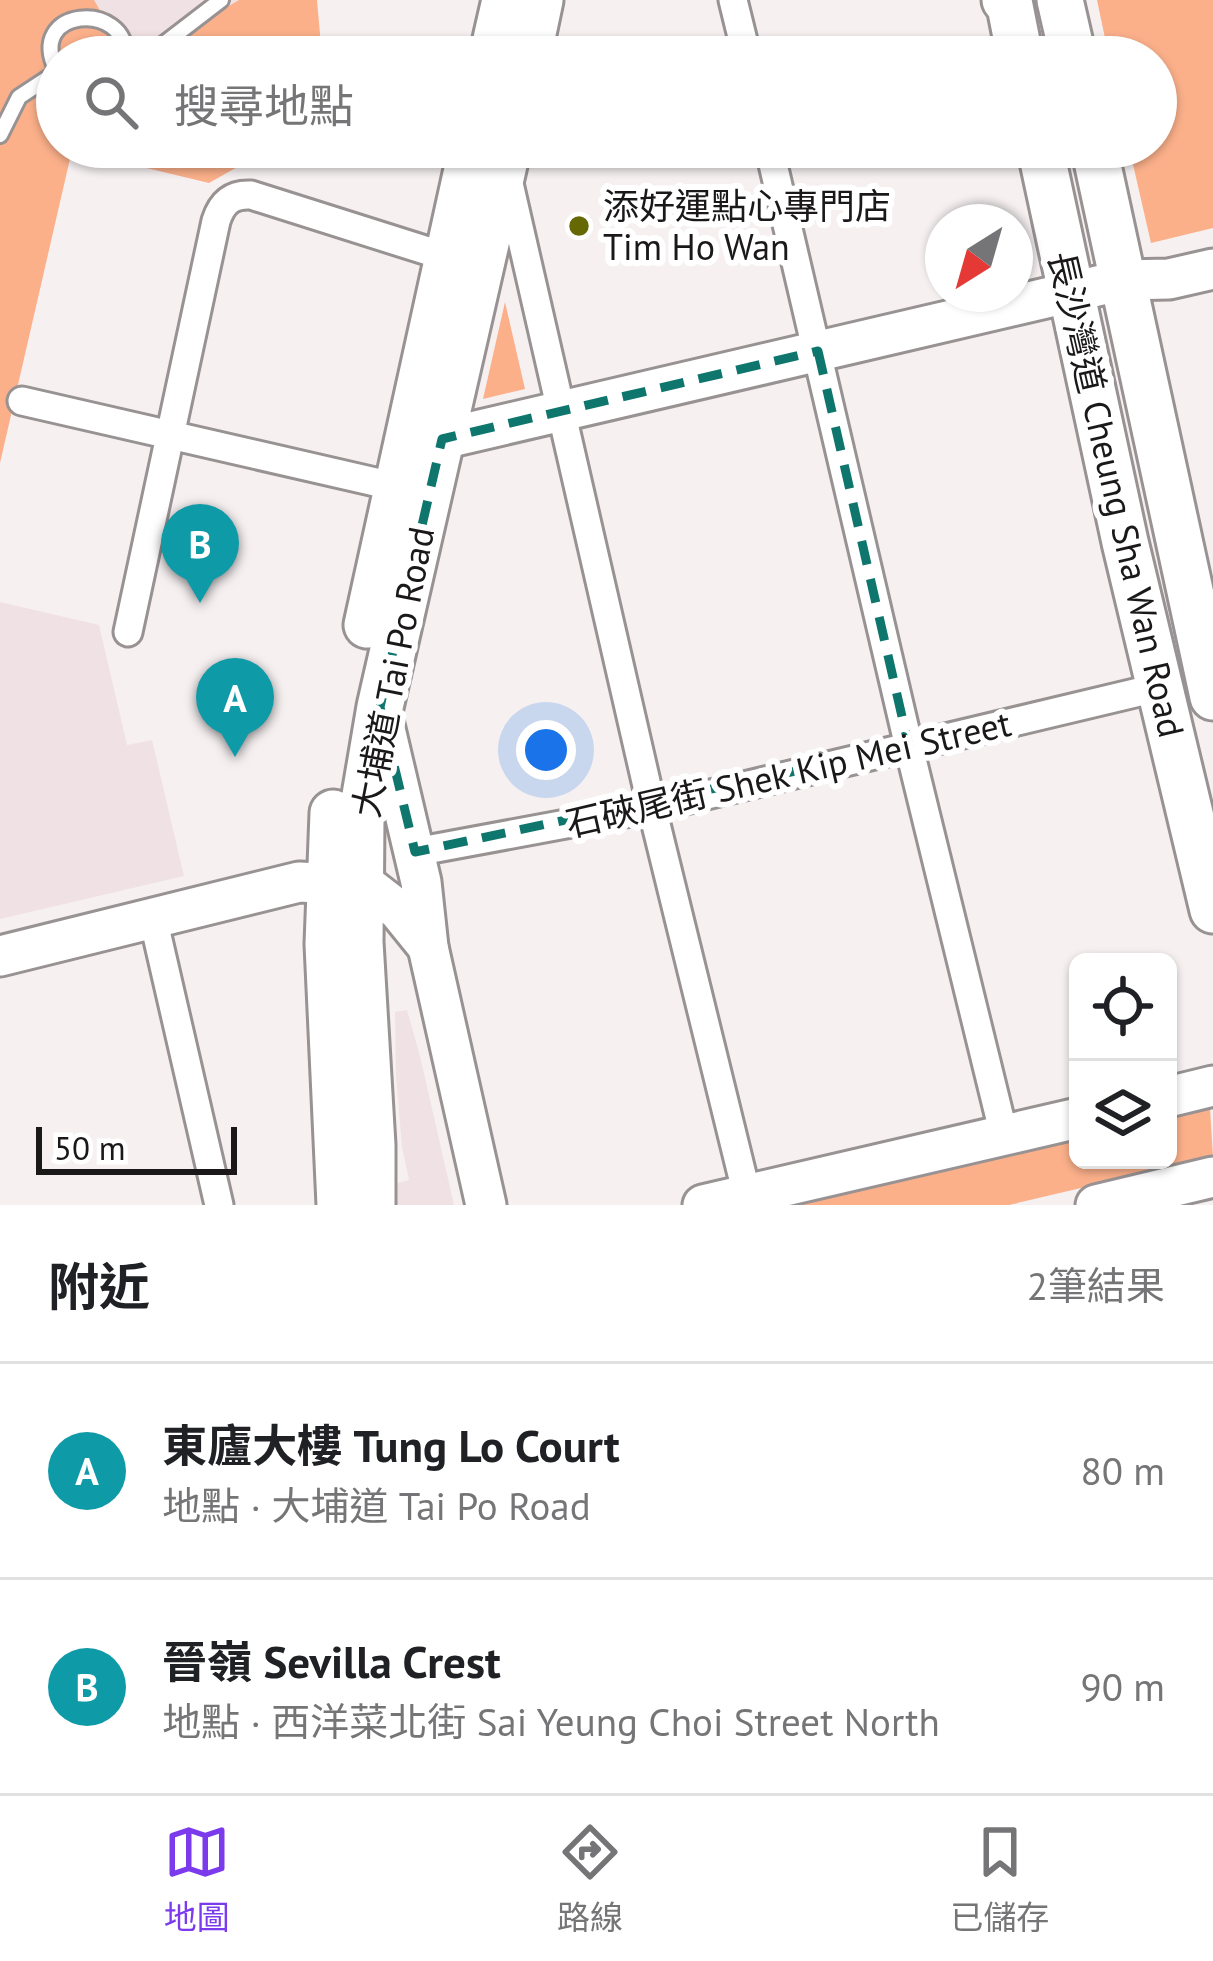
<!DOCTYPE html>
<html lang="zh-TW">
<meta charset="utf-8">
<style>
body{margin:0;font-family:"PT Sans","Noto Sans TC",sans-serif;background:#f2f2f2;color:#202124}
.controls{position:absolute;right:36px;bottom:36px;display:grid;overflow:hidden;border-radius:18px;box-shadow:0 3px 9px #0004}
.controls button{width:108px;height:108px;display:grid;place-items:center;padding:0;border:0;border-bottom:3px solid #e0e0e0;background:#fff;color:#202124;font:60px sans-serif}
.compass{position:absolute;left:925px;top:204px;width:108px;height:108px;border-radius:50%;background:#fff;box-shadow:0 3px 9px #0004;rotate:217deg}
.scale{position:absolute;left:36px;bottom:30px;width:201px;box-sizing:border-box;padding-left:12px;border:6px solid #1a1818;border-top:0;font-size:33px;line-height:42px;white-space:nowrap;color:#1a1818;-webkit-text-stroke:9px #fff;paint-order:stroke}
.you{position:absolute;left:546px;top:750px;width:42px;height:42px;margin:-30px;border:9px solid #fff;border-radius:50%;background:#1a73e8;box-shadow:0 0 0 18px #1a73e833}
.badge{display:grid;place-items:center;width:78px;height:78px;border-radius:50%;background:#7c3aed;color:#fff;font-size:39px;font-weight:700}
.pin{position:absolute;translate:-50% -99px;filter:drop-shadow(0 3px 6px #0008)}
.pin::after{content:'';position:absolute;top:63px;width:42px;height:36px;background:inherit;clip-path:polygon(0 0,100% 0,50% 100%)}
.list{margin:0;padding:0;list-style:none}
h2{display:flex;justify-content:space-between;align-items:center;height:156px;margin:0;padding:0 48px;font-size:51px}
h2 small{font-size:39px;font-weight:400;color:#757577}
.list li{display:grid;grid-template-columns:78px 1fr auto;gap:36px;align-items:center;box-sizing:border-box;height:216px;padding:0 48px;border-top:3px solid #e0e0e0}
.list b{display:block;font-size:45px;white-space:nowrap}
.list p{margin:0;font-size:39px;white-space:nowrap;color:#757577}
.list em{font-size:39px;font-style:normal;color:#757577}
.icon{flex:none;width:66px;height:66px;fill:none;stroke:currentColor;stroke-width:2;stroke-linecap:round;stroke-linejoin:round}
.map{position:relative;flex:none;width:1213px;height:1205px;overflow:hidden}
.search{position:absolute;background:#fff;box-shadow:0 3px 9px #0004;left:36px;right:36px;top:36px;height:132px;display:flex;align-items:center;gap:30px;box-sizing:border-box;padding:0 42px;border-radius:66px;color:#757577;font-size:45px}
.sheet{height:588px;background:#fff}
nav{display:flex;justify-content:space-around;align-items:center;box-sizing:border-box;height:168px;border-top:3px solid #e0e0e0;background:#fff;font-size:33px;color:#757577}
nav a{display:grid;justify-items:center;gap:6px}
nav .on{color:#7c3aed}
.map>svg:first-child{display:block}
.built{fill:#f0e1e4}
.green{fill:#fbb08a}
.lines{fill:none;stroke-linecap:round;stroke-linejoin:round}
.lane-casing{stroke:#989293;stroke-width:20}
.street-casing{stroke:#989293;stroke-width:33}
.secondary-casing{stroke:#989293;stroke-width:45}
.primary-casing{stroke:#989293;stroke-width:51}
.lane{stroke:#fff;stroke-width:14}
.street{stroke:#fff;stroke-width:27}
.secondary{stroke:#fff;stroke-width:39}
.primary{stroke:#fff;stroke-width:45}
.marked{fill:none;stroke:#0f766e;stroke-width:9;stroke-dasharray:24 15;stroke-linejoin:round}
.poi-dot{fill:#666804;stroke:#fff;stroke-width:4.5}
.labels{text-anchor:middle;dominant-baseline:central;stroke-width:12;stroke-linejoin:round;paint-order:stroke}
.poi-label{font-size:36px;fill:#1a1818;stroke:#fff;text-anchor:start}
.street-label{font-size:36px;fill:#1a1818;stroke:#fff}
</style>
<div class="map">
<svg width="1213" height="1205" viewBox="0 0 1213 1205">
<rect width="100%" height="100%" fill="#f6f0f1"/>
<!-- built -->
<g class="built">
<polygon points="79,0 257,0 154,57 123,57"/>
<polygon points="0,602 99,625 127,745 152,740 184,876 0,919"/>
<polygon points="407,1010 420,1056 454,1205 396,1205 391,1185 409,1180 402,1147 396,1075 395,1012"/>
</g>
<!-- green -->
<g class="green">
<polygon points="0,0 94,0 127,57 57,57 57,147 273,147 209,183 72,150 0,463"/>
<polygon points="239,0 317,0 322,57 142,57"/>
<polygon points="1097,0 1213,0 1213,228 1151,243 1129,147 1156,147 1156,57 1109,57"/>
<polygon points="505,302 525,389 483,399"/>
<polygon points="1210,1108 1213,1157 1009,1205 796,1205 1078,1139 1078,1160 1168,1160 1168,1118"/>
</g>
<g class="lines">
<defs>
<g id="lane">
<polyline points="125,54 152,53 221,0"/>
<path d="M57 71C24 7 129 0 125 57"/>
<polyline points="0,135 19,97 57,72"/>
</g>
<g id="street">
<polyline points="733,0 747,57"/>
<polyline points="769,147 909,747 1004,1135"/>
<polyline points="508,179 652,808 747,1195"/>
<polyline points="22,401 397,487"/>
<path d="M128 632 216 221C222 202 232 194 251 195L447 257"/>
<polyline points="415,852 652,808 1160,687"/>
<polyline points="153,918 219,1205"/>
</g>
<g id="secondary">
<polyline points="442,439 1123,280 1169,279 1213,269"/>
<polyline points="381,712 421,882 428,947 486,1205"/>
<polyline points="0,956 299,882 360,885 371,889 398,910 428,947"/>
<polyline points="1168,1097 1213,1086"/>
<polyline points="703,1205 1078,1118"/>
<polyline points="1096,1205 1213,1177"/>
</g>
<g id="primary">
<polyline points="1005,0 1010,6 1020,57"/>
<polyline points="1060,0 1073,57"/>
<polyline points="492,57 505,0"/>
<polyline points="528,57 540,0"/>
<polyline points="1040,147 1125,542 1213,910"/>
<polyline points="1094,147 1213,697"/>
<polyline points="367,625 472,147"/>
<polyline points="333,813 328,944 340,1205"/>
<polyline points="372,1205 372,1145 360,942 361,819 380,707 508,147"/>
</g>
</defs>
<!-- lane casing -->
<use href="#lane" class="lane-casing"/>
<!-- street casing -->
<use href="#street" class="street-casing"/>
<!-- secondary casing -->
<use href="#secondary" class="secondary-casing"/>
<!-- primary casing -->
<use href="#primary" class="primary-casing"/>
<!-- lane -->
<use href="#lane" class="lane"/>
<!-- street -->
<use href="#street" class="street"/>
<!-- secondary -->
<use href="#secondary" class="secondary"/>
<!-- primary -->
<use href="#primary" class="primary"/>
</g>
<!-- marked area -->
<path class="marked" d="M818 351 909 747 415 852 380 707 442 439Z"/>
<!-- markers -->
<circle class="poi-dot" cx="579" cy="226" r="12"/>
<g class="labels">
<!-- poi labels -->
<g class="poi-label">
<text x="603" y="205">添好運點心專門店<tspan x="603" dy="41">Tim Ho Wan</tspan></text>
</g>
<!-- street labels -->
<g class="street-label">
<text transform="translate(1117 494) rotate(77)">長沙灣道 Cheung Sha Wan Road</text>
<text transform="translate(393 672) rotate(-79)">大埔道 Tai Po Road</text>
<text transform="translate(788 773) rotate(-13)">石硤尾街 Shek Kip Mei Street</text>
</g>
</g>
</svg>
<div class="controls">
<button><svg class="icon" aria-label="locate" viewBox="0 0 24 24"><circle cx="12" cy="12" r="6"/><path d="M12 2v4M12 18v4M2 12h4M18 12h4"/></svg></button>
<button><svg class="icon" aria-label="layers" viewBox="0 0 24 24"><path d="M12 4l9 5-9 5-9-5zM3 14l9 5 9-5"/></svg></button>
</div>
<svg class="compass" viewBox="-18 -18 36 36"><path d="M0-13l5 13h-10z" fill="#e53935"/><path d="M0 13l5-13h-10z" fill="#757577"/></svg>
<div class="scale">50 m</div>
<div class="you"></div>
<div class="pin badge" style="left:235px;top:757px;background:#0f9aa8">A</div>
<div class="pin badge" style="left:200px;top:603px;background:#0f9aa8">B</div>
<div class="search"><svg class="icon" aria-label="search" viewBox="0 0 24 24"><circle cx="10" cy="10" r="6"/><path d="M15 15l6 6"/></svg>搜尋地點</div>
</div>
<section class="sheet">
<h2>附近<small>2筆結果</small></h2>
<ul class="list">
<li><span class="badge" style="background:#0f9aa8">A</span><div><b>東廬大樓 Tung Lo Court</b><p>地點 · 大埔道 Tai Po Road</p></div><em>80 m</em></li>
<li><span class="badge" style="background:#0f9aa8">B</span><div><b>晉嶺 Sevilla Crest</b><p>地點 · 西洋菜北街 Sai Yeung Choi Street North</p></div><em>90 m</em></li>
</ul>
</section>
<nav>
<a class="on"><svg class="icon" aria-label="map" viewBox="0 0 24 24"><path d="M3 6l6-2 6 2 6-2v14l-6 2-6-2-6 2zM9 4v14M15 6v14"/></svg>地圖</a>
<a><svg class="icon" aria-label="directions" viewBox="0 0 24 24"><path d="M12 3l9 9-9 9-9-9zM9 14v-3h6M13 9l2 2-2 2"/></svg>路線</a>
<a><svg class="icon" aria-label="saved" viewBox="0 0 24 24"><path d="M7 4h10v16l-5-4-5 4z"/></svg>已儲存</a>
</nav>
